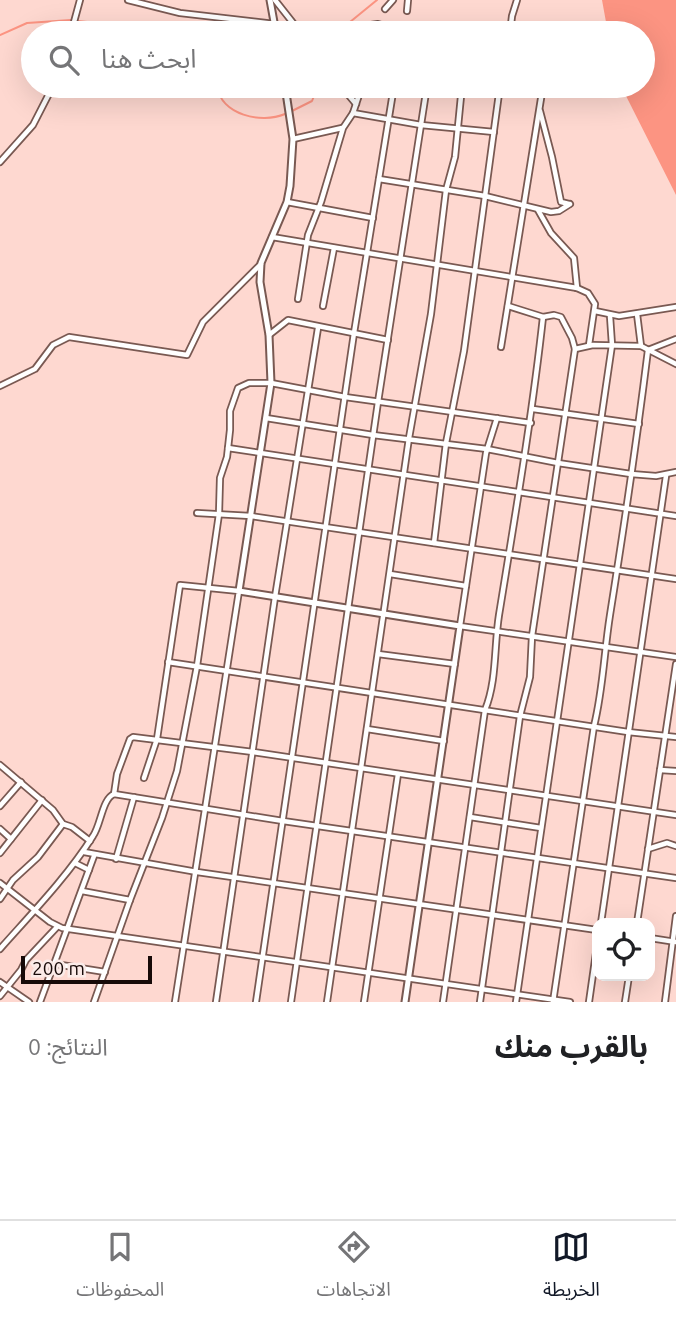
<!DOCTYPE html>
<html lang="ar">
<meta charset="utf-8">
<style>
body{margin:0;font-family:Ubuntu,"Noto Sans Arabic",sans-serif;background:#f2f2f2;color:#202124;direction:rtl}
.controls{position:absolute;right:21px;bottom:21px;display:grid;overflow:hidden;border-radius:14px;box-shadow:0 7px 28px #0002}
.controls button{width:63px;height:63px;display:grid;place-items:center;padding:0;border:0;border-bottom:2px solid #e0e0e0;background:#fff;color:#202124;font:35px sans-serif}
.scale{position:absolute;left:21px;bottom:18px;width:131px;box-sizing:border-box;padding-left:7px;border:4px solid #170a08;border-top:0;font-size:19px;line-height:24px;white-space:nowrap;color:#170a08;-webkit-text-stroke:5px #fbebe8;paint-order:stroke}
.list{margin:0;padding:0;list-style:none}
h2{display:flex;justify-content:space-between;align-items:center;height:91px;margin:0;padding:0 28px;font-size:30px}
h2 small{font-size:23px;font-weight:400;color:#757577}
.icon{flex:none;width:38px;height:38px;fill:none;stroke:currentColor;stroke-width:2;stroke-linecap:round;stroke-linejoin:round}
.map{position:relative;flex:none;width:676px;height:1002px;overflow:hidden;direction:ltr}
.search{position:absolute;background:#fff;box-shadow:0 7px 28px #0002;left:21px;right:21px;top:21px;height:77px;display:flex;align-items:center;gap:18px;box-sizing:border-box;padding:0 24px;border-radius:38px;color:#757577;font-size:26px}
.sheet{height:217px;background:#fff}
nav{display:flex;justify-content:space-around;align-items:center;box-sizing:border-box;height:98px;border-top:2px solid #e0e0e0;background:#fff;font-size:19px;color:#757577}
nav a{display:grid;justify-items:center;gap:4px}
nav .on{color:#111827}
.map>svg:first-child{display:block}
.water{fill:#fc9482}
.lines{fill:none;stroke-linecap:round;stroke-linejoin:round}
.stream{stroke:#fc9482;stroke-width:2}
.street-casing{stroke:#795952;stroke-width:8}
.secondary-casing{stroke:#795952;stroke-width:9}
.street{stroke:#fff;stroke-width:4.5}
.secondary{stroke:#fff;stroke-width:5}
</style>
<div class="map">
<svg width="676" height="1002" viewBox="0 0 676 1002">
<rect width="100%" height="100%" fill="#fed8d0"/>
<!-- water -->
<polygon class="water" points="602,0 676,0 676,195 621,86 643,86 643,33 608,33"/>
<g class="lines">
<!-- stream -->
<g class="stream">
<polyline points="78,21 114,25 137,33"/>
<polyline points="341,33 350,22 377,0"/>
<polyline points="0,35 27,23 71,20"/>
<path d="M217 86C221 115 261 124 285 114"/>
<polyline points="292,111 312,101 318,86"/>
</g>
<defs>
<g id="street">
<polyline points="128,0 180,13 275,24"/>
<polyline points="275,0 301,33"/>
<polyline points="385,9 393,0"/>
<polyline points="407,11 408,0"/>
<polyline points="71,33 80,0"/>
<polyline points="358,33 364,26 378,24 411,33"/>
<polyline points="436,33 438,25"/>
<polyline points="510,33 512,16 517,0"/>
<polyline points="341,86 356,104"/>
<polyline points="540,111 552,157 561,202 569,204"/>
<polyline points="353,113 421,125 494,132"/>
<polyline points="293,139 342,128"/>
<polyline points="0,162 33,125 53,86"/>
<polyline points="379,179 485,196 551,212 559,211 570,204"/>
<polyline points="287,202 373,218"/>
<polyline points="538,210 551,233 574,258 577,288"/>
<polyline points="272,237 577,288 588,293 595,304 589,345"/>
<polyline points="298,299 308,235 321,202 343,128 353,113 362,86"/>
<polyline points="323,306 334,248"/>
<polyline points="595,311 619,316 676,307"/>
<polyline points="637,314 641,346"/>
<polyline points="269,335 288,320 388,340"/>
<polyline points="501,347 543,86"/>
<polyline points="575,349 593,345 641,346 676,364"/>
<polyline points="0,386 35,369 53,345 69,337 187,355 203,322 261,264"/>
<polyline points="533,409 639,424"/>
<polyline points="266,418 373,435 487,449 558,463 631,474 656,476 676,472"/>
<polyline points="497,418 486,453 460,626 676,657"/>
<polyline points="228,448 676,516"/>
<polyline points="197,513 251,516 676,579"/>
<polyline points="434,543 446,443 464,351 500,86"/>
<polyline points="390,574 466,586"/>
<polyline points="378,654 455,664"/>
<polyline points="168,662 628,732 676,737"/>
<polyline points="367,729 444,741"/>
<polyline points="0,765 53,810 63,824 72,827 90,841"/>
<polyline points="660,770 676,771"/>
<polyline points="144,778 157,739 180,585 239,591 175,1002"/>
<polyline points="114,794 117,774 130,739 133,737 253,752 676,815"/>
<polyline points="0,806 21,782"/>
<polyline points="470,817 541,828"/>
<polyline points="0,829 11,839"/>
<polyline points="648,849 667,843 676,846"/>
<polyline points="84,852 197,872 597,930"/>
<polyline points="0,853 42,800"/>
<polyline points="116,859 134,797"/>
<polyline points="75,863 89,870"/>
<polyline points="0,883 50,922 62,928 570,1002"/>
<polyline points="82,891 130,900"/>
<polyline points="0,899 13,880 38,857 63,824"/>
<polyline points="601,923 666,476"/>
<polyline points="637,923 676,664"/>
<polyline points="650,938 676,942"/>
<path d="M0 949C32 913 67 877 93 836 101 825 102 799 114 794L283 821 676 878"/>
<polyline points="55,964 105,972"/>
<polyline points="0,982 29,1002"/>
<polyline points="0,996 21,970 26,960 57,927"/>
<polyline points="40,1002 94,856"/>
<polyline points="94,1002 130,900 162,818 177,771 197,666 219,514 220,478 227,457 230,430 230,411 238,388 249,383 271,383 345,397 531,423"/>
<polyline points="216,1002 275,597 318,328"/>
<polyline points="256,1002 354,333 394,86"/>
<polyline points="291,1002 378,402 427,86"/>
<polyline points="327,1002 409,438 431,314 446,190 455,157 462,86"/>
<polyline points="364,1002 398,774"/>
<path d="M443 1002 485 710C497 681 494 646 499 615 515 516 532 417 543 317"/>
<polyline points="480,1002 520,716 530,677 532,636 575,349 572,338 561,317 554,315 543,317 508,306"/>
<polyline points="516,1002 612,345 610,316"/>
<path d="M553 1002 594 726C603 690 604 653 610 615 624 527 637 439 648 350L676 339"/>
<polyline points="589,1002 597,946"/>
<polyline points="625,1002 629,976"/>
<polyline points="665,1002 676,916"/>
</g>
<g id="secondary">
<polyline points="270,0 276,33"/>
<polyline points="285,86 293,139 290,186 287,202 261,263 260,282 269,335 271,383 239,591 460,626 405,1002"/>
</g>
</defs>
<!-- street casing -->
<use href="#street" class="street-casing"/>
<!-- secondary casing -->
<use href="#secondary" class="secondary-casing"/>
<!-- street -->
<use href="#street" class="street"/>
<!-- secondary -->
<use href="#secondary" class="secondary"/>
</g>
</svg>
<div class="controls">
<button><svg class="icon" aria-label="locate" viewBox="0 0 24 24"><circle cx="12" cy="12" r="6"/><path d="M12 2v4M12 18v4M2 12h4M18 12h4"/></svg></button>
</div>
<div class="scale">200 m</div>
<div class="search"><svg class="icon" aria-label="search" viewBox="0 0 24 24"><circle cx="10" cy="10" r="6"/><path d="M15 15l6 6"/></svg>ابحث هنا</div>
</div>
<section class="sheet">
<h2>بالقرب منك<small>النتائج: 0</small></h2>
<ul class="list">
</ul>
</section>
<nav>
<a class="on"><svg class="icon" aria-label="map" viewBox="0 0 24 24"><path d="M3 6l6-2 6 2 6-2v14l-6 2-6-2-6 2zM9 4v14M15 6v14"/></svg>الخريطة</a>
<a><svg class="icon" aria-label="directions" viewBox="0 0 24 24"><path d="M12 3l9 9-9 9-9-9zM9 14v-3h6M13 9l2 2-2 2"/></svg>الاتجاهات</a>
<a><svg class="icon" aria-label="saved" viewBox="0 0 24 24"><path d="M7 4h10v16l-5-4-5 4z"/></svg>المحفوظات</a>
</nav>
